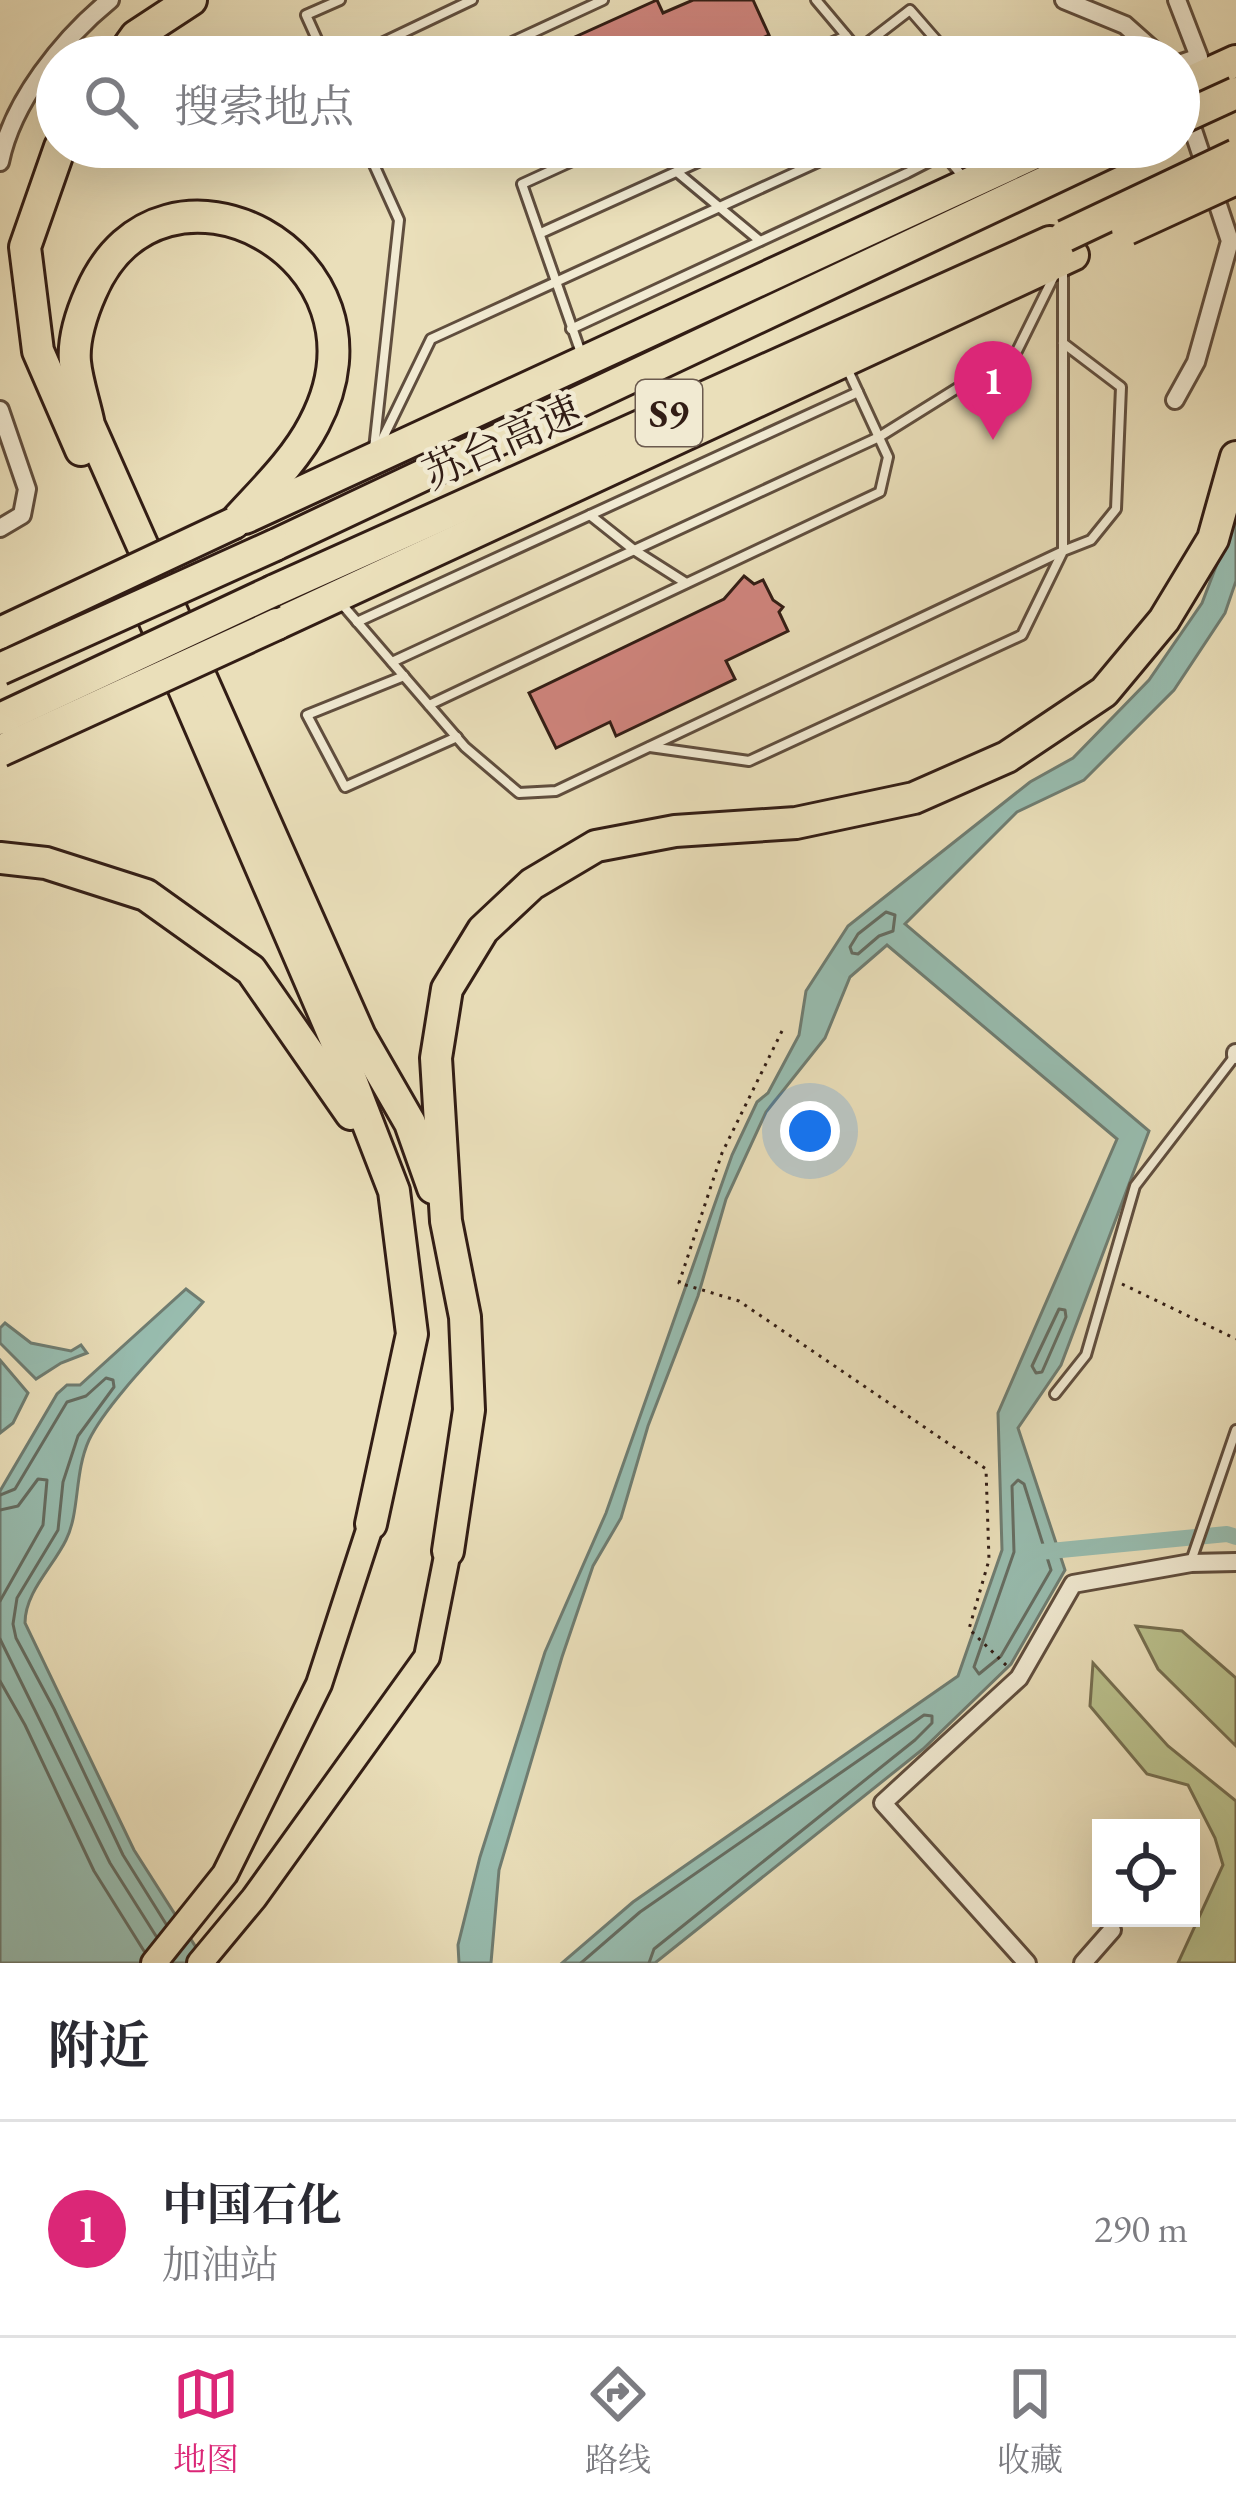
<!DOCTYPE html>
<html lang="zh">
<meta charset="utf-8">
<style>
body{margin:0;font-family:"EB Garamond","Noto Serif SC",serif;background:#f2f2f3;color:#2b2b33}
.controls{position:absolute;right:36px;bottom:36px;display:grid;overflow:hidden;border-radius:0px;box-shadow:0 12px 48px #0002}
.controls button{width:108px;height:108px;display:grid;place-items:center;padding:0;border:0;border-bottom:3px solid #e1e1e2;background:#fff;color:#2b2b33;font:60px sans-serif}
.you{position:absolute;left:810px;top:1131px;width:42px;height:42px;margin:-30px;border:9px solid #fff;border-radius:50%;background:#1a73e8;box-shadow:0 0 0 18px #1a73e833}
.badge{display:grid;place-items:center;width:78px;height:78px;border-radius:50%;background:#db2777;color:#fff;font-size:39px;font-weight:700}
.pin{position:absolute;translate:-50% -99px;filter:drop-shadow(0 3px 6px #0008)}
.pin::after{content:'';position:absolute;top:63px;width:42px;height:36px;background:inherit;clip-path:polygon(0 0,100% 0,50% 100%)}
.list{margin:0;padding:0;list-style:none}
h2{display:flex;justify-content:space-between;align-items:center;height:156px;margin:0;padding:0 48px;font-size:51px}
h2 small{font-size:39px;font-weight:400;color:#7c7c81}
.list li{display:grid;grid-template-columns:78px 1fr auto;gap:36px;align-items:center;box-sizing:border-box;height:216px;padding:0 48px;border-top:3px solid #e1e1e2}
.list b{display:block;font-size:45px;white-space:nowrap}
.list p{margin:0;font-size:39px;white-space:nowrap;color:#7c7c81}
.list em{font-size:39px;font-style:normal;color:#7c7c81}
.icon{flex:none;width:66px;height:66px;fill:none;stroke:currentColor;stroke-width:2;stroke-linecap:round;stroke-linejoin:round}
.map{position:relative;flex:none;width:1236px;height:1963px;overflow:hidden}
.search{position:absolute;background:#fff;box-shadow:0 12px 48px #0002;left:36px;right:36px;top:36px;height:132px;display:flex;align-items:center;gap:30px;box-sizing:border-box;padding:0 42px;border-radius:66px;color:#7c7c81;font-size:45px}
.sheet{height:372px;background:#fff}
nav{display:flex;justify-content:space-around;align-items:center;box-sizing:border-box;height:168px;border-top:3px solid #e1e1e2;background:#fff;font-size:33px;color:#7c7c81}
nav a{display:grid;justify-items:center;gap:6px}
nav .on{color:#db2777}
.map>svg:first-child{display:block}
.green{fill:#bac18d;stroke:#766f51;stroke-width:3}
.water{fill:#98bdb0;stroke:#6f7d72;stroke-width:3}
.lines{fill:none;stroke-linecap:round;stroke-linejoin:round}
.shore{stroke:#656d62;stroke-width:3}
.canal{stroke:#98bdb0;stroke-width:16}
.building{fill:#d0857e;stroke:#321d15;stroke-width:3}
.lane-casing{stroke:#604e3e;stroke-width:14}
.street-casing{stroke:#604e3e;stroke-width:22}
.primary-casing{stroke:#321d15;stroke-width:30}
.highway-casing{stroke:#321d15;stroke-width:36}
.path{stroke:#321d15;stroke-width:3;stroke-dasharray:3 6;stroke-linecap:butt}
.lane{stroke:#f1ead2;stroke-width:8}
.street{stroke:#f1ead2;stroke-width:16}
.primary{stroke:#eadfba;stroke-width:24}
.highway{stroke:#eadfba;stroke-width:30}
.highway-bridge-casing{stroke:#321d15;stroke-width:36;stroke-linecap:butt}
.highway-bridge{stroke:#eadfba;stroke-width:30}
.labels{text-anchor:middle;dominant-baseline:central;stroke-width:9;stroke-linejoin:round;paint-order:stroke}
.shield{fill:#f1ead2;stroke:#6b5a4e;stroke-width:3}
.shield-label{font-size:39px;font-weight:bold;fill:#321d15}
.street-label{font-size:42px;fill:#321d15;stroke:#f1ead2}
</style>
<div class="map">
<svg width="1236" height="1963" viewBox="0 0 1236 1963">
<rect width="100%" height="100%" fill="#eadfba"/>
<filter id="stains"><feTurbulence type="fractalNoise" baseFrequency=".00167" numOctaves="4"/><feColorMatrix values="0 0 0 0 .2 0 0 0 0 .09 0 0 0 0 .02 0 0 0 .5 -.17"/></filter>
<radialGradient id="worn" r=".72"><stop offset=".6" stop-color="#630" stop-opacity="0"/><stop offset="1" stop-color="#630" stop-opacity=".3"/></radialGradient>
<!-- green -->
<g class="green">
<polygon points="1136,1626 1182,1631 1236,1678 1236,1746 1158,1669"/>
<polygon points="1093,1663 1168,1746 1236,1801 1236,1963 1178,1963 1223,1865 1215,1838 1188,1785 1147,1774 1090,1706"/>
</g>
<!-- water -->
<g class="water">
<polygon points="1236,514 1236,581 1225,613 1174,690 1084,780 1017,812 905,924 1149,1131 1061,1365 1018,1428 1065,1570 1011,1664 923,1749 655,1963 562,1963 633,1902 958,1676 1002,1550 998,1413 1117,1139 887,945 850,977 825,1038 766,1112 726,1199 698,1296 648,1426 621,1518 593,1566 562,1657 499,1870 491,1963 459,1963 458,1945 480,1857 545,1652 606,1513 732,1155 757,1102 768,1093 799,1035 806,991 848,926 1030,782 1073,758 1149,680 1202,603"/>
<path d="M186 1289 203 1302C172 1338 108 1400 89 1440 74 1473 80 1512 66 1540 53 1567 25 1592 25 1623L134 1850 206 1963H0V1491L57 1394 67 1385H80Z"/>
<polygon points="5,1323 31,1343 71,1351 81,1345 87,1353 61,1363 36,1379 0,1343 0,1328"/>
<polygon points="0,1360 28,1393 13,1423 0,1433"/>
</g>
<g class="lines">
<!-- shore -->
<g class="shore">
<polygon points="886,912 895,915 893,931 879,936 858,954 852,953 850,947 858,934"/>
<polygon points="1059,1309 1065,1310 1066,1317 1042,1372 1036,1373 1032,1366"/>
<polygon points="1018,1480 1024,1484 1051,1570 1001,1656 979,1674 974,1667 1014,1552 1012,1486"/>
<polyline points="0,1495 15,1489 67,1402 86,1396 106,1378 113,1380 114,1387 78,1436 63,1482 58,1530 17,1598 13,1624 16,1638 54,1709 123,1855 166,1924"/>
<polyline points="0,1510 18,1506 38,1479 47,1480 43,1525 0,1601"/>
<polyline points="0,1639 110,1863 156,1936"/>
<polyline points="0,1681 25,1725 94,1871 144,1951"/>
<polyline points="581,1963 640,1912 924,1715 932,1716 932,1723 915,1740 654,1949 649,1963"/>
</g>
<!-- canal -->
<polyline class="canal" points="1040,1552 1227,1534 1236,1537"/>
</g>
<!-- building -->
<g class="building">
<polygon points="657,0 663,13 693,0 753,0 769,35 721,57 584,57 575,37"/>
<polygon points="744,576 754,584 763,580 773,600 783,607 779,612 788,631 726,661 735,679 616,736 610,722 556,748 529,693 724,599"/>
</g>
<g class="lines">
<defs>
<g id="lane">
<polyline points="816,0 864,57"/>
<polyline points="858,50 910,10 951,57"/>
<polyline points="325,57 306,15 340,0"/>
<polyline points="352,57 472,0"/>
<polyline points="480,57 603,0"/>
<polyline points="800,57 846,36"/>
<polyline points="366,147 399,220 374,449"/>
<polyline points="938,147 964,178"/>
<polyline points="677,172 760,241"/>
<polyline points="541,233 731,147"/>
<polyline points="571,329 907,173 944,154 947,147"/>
<polyline points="581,353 522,184 603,147"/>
<polyline points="381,442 431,339 851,147"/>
<polyline points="590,515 634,550 686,583"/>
<polyline points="340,602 465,747 519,793 556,791 1063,551 1063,268"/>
<polyline points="357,622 858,392"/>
<polyline points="392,662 879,437 1017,351 1054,276"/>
<polyline points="404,676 307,715 345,787 457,737"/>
<polyline points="429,705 880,492 888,457 846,366"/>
<polyline points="650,747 749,761 1022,635 1063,551 1091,540 1116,509 1121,387 1063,343"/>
<polyline points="1055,1394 1086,1355 1135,1186 1235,1056"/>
<polyline points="1191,1561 1236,1430"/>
</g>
<g id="street">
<polyline points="1064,0 1125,25 1161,57"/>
<polyline points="1177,0 1199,57 1179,64"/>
<path d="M0 162C12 102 63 38 110 0"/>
<polyline points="1175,400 1196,362 1230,241 1187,112"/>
<polyline points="0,410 27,489 22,515 0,528"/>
<polyline points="1236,1053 1236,1055"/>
<polyline points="1027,1963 883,1803 1019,1678 1073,1584 1191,1563 1236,1562"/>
<polyline points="1083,1963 1112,1930"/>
</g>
<g id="primary">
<polyline points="154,1963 225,1874 319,1684 371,1524"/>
<polyline points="200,1963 254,1898 427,1657 448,1551"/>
</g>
<g id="highway">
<polyline points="121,57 136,36 191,0"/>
<polyline points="1179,87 1236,61"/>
<polyline points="60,147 25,247 38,351 81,450"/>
<polyline points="245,518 1048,147"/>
<path d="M234 523C262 492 295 461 314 424 403 255 161 130 91 292 82 312 73 340 75 362 77 383 85 404 89 425L360 1036 410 1123 433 1188"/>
<polyline points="275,545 1119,147"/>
<polyline points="138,582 336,1041 394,1191 412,1334 371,1524"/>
<polyline points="273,591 1050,242"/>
<polyline points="277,624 1073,255"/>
<polyline points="0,858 46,863 146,895 251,970 351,1114"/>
<polyline points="448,1551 469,1410 465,1317 446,1221 436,1058 447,989 483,930 532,884 596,846 675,831 796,823 914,798 1007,757 1104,692 1164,620 1213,539 1236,457"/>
</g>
</defs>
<!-- lane casing -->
<use href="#lane" class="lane-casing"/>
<!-- street casing -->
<use href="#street" class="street-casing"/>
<!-- primary casing -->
<use href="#primary" class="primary-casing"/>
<!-- highway casing -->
<use href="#highway" class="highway-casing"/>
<!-- path -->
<g class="path">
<polyline points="782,1031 722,1153 679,1283 739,1301 986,1469 989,1560 969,1629 1007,1666"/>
<polyline points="1122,1284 1236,1339"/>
</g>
<!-- lane -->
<use href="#lane" class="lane"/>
<!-- street -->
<use href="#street" class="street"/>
<!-- primary -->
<use href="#primary" class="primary"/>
<!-- highway -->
<use href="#highway" class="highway"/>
<defs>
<g id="highway-bridge">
<polyline points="1179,119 1236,93"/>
<polyline points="1127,229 1236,179"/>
<polyline points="1065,236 1236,155"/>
<polyline points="0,633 234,523"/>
<polyline points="0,669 275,545"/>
<polyline points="0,719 273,591"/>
<polyline points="0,751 277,624"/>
</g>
</defs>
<!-- highway-bridge casing -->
<use href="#highway-bridge" class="highway-bridge-casing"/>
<!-- highway-bridge -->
<use href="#highway-bridge" class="highway-bridge"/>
</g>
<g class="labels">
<!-- shield labels -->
<rect class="shield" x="636" y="380" width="66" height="66" rx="9"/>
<g class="shield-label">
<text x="669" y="413">S9</text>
</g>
<!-- street labels -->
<g class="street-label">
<text transform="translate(502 442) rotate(-24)">苏台高速</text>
</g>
</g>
<rect width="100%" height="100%" filter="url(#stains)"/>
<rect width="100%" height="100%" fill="url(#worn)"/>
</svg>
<div class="controls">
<button><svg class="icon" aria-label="locate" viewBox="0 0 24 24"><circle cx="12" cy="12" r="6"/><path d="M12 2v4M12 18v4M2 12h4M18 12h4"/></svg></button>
</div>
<div class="you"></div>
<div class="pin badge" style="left:993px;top:440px">1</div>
<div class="search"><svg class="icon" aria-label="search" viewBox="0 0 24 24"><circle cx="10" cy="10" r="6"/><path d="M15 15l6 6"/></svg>搜索地点</div>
</div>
<section class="sheet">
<h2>附近<small></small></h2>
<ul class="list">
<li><span class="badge">1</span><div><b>中国石化</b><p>加油站</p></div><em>290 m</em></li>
</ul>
</section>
<nav>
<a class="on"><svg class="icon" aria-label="map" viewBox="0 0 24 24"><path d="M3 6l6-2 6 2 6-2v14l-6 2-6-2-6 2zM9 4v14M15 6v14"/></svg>地图</a>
<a><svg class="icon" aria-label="directions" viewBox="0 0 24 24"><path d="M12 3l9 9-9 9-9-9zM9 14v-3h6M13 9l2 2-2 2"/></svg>路线</a>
<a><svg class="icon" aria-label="saved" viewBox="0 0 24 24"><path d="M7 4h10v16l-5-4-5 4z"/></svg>收藏</a>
</nav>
